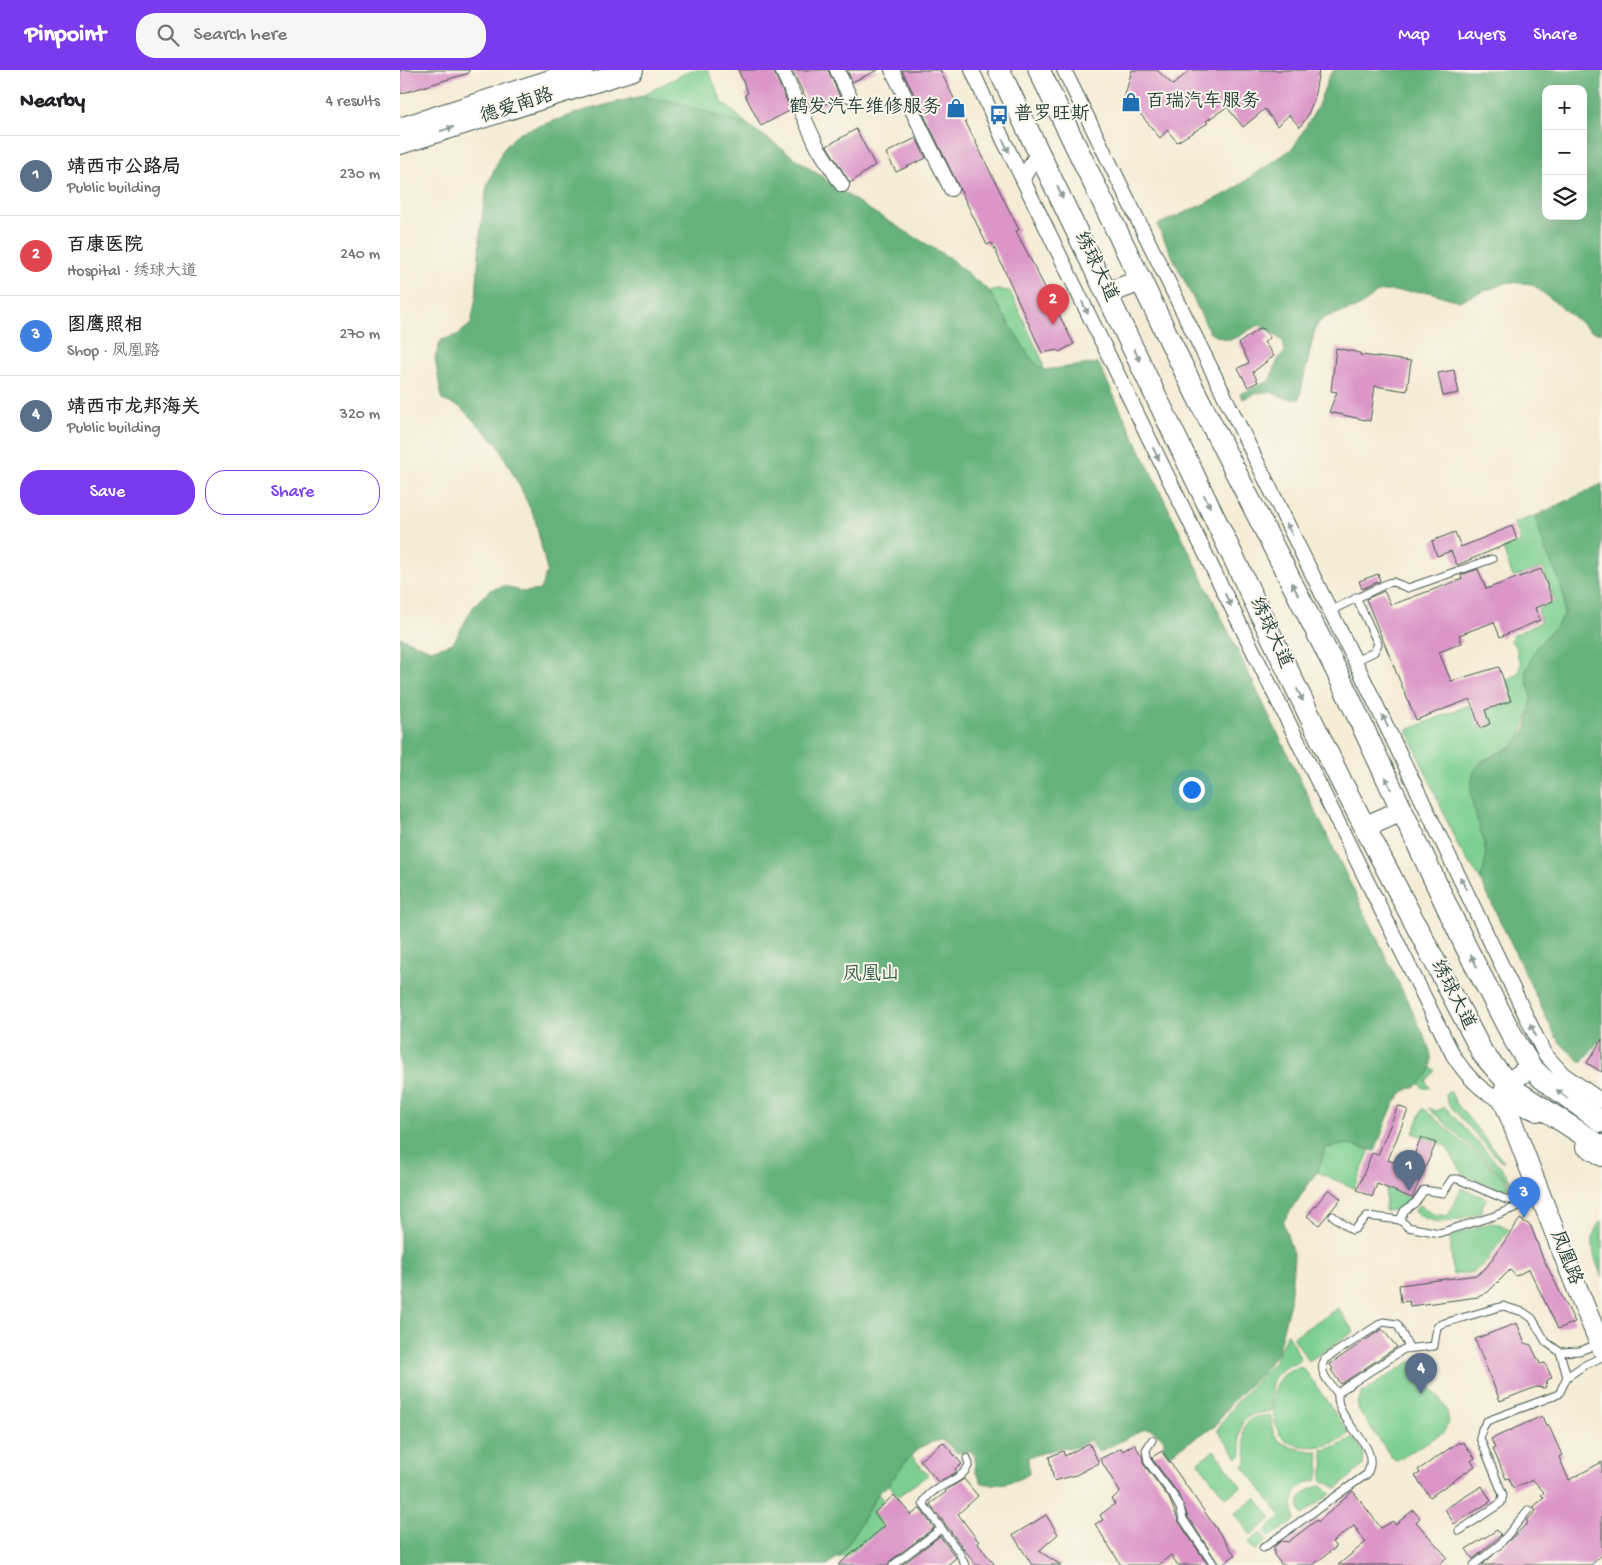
<!DOCTYPE html>
<meta charset="utf-8">
<style>
body{margin:0;font-family:"Gochi Hand","LXGW WenKai TC",sans-serif;background:#f6f6f6;color:#202124}
.controls{position:absolute;right:15px;top:15px;display:grid;overflow:hidden;border-radius:10px;box-shadow:0 5px 20px #0002}
.controls button{width:45px;height:45px;display:grid;place-items:center;padding:0;border:0;border-bottom:1px solid #e0e0e0;background:#fff;color:#202124;font:25px sans-serif}
.you{position:absolute;left:791px;top:719px;width:18px;height:18px;margin:-12px;border:4px solid #fff;border-radius:50%;background:#1a73e8;box-shadow:0 0 0 8px #1a73e833}
.badge{display:grid;place-items:center;width:32px;height:32px;border-radius:50%;background:#7c3aed;color:#fff;font-size:16px;font-weight:700}
.pin{position:absolute;translate:-50% -41px;filter:drop-shadow(0 1px 2px #0008)}
.pin::after{content:'';position:absolute;top:26px;width:18px;height:15px;background:inherit;clip-path:polygon(0 0,100% 0,50% 100%)}
.list{margin:0;padding:0;list-style:none}
h2{display:flex;justify-content:space-between;align-items:center;height:65px;margin:0;padding:0 20px;font-size:21px}
h2 small{font-size:16px;font-weight:400;color:#757577}
.list li{display:grid;grid-template-columns:32px 1fr auto;gap:15px;align-items:center;box-sizing:border-box;height:80px;padding:0 20px;border-top:1px solid #e0e0e0}
.list b{display:block;font-size:19px;white-space:nowrap}
.list p{margin:0;font-size:16px;white-space:nowrap;color:#757577}
.list em{font-size:16px;font-style:normal;color:#757577}
.actions{display:flex;gap:10px;padding:15px 20px}
.actions a{flex:1;padding:11px 0;border:1px solid #7c3aed;border-radius:20px;text-align:center;font-size:18px;color:#7c3aed}
.actions .main{background:#7c3aed;color:#fff}
.icon{flex:none;width:28px;height:28px;fill:none;stroke:currentColor;stroke-width:2;stroke-linecap:round;stroke-linejoin:round}
.map{position:relative;flex:none;width:1202px;height:1495px;overflow:hidden}
header{display:flex;align-items:center;gap:30px;box-sizing:border-box;height:70px;padding:0 25px;background:#7c3aed;color:#fff}
header strong{font-size:24px}
nav{display:flex;gap:28px;margin-inline-start:auto;font-size:18px}
.search{width:350px;height:45px;background:#f6f6f6;display:flex;align-items:center;gap:12px;box-sizing:border-box;padding:0 18px;border-radius:20px;color:#757577;font-size:19px}
main{display:flex}
aside{flex:1;background:#fff}
.map>svg:first-child{display:block}
.green{fill:#7ccf91;stroke:#4e8662}
.forest{fill:#65b27b;stroke:#427858;fill-rule:evenodd}
.building{fill:#db96c7}
.lines{fill:none;stroke-linecap:round;stroke-linejoin:round}
.service-casing{stroke:#3f574c;stroke-width:9}
.minor-casing{stroke:#3f574c;stroke-width:16}
.secondary-casing{stroke:#3f574c;stroke-width:22}
.primary-casing{stroke:#3f574c;stroke-width:23}
.service{stroke:#fff;stroke-width:7}
.minor{stroke:#fff;stroke-width:14}
.secondary{stroke:#fff;stroke-width:20}
.primary{stroke:#fff;stroke-width:21}
.oneway{fill:#8f9e9a}
.labels{text-anchor:middle;dominant-baseline:central;stroke-width:4;stroke-linejoin:round;paint-order:stroke}
.poi-label{font-size:19px;fill:#1f3d34;stroke:#fbf7ec;text-anchor:start}
.street-label{font-size:19px;fill:#1f3d34;stroke:#fbf7ec}
.park-label{font-size:19px;fill:#36624b;stroke:#fbf7ec}
</style>
<header>
<strong>Pinpoint</strong>
<div class="search"><svg class="icon" aria-label="search" viewBox="0 0 24 24"><circle cx="10" cy="10" r="6"/><path d="M15 15l6 6"/></svg>Search here</div>
<nav><a>Map</a><a>Layers</a><a>Share</a></nav>
</header>
<main>
<aside>
<h2>Nearby<small>4 results</small></h2>
<ul class="list">
<li><span class="badge" style="background:#5c6f8a">1</span><div><b>靖西市公路局</b><p>Public building</p></div><em>230 m</em></li>
<li><span class="badge" style="background:#e0444e">2</span><div><b>百康医院</b><p>Hospital · 绣球大道</p></div><em>240 m</em></li>
<li><span class="badge" style="background:#3f7fe0">3</span><div><b>图鹰照相</b><p>Shop · 凤凰路</p></div><em>270 m</em></li>
<li><span class="badge" style="background:#5c6f8a">4</span><div><b>靖西市龙邦海关</b><p>Public building</p></div><em>320 m</em></li>
</ul>
<div class="actions"><a class="main">Save</a><a>Share</a></div>
</aside>
<div class="map">
<svg width="1202" height="1495" viewBox="0 0 1202 1495">
<rect width="100%" height="100%" fill="#fbf7ec"/>
<filter id="ink" filterUnits="userSpaceOnUse"><feTurbulence type="fractalNoise" baseFrequency=".02" numOctaves="2"/><feDisplacementMap in="SourceGraphic" scale="10" xChannelSelector="R" yChannelSelector="G"/><feConvolveMatrix kernelMatrix="1 2 1 2 8 2 1 2 1" color-interpolation-filters="sRGB"/></filter>
<filter id="wash" filterUnits="userSpaceOnUse"><feTurbulence type="fractalNoise" baseFrequency=".0096" numOctaves="4" result="noise"/><feDisplacementMap in="SourceGraphic" scale="20" xChannelSelector="R" yChannelSelector="G"/><feGaussianBlur stdDeviation="1.12" result="paint"/><feColorMatrix in="noise" values="0 0 0 0 0 0 0 0 0 0 0 0 0 0 0 0 0 1.4 0 .05"/><feComposite in="paint" operator="in"/></filter>
<g filter="url(#wash)">
<rect width="100%" height="100%" fill="#f5ecd6"/>
<!-- green -->
<g class="green">
<polygon points="291,0 308,0 322,32 351,57 276,32 241,26"/>
<polygon points="599,220 610,221 642,290 644,300 631,289 589,221"/>
<path d="M1135 446 1145 479 1158 507 1164 526V545L1154 559 1146 566 1125 603 1131 625V638L1118 671 1111 677 1081 691C1078 702 1070 719 1072 729 1077 759 1095 778 1080 809L1059 778 1007 660 1069 635 1079 659 1091 655 1087 640 1113 632 1107 610 1119 602 1121 593 1117 585V578L1111 571 1112 566 1141 552 1138 539 1155 532 1143 498 1113 507 1103 479 1121 472 1114 453Z"/>
<polygon points="1030,997 1035,1000 1026,1011 1030,1018 1023,1018 1019,1013 1028,1003"/>
<polygon points="1049,1022 1051,1022 1056,1033 1104,1092 1100,1091 1049,1035 1045,1024"/>
<polygon points="1045,1037 1105,1102 1112,1114 1028,1038 1037,1041"/>
<polygon points="1023,1038 1105,1109 1110,1117 1100,1119 1063,1104 1046,1076 1013,1063"/>
<polygon points="947,1074 970,1080 954,1118 917,1102 926,1078"/>
<polygon points="1002,1092 1008,1095 997,1122 1011,1129 995,1140 985,1141 986,1118 996,1094"/>
<path d="M1061 1118 1088 1129 1083 1134 1082 1142C1056 1150 1041 1159 1015 1143L1014 1140 1019 1135 1033 1144 1048 1146Z"/>
<path d="M1202 1150V1207C1194 1188 1186 1166 1202 1150Z"/>
<polygon points="1090,1153 1100,1154 1109,1160 1089,1187 1089,1190 1073,1202 1053,1205 1050,1169 1052,1166"/>
<polygon points="938,1238 954,1262 909,1291 893,1267"/>
<path d="M887 1263 901 1289C897 1295 890 1294 884 1298 864 1313 874 1323 871 1341L854 1344 843 1350 839 1366 842 1385 838 1388 817 1360 836 1333 874 1292Z"/>
<polygon points="1012,1291 1046,1338 1049,1352 1043,1363 997,1390 992,1388 959,1341 957,1332 964,1321"/>
<path d="M900 1297 905 1300 949 1363C936 1379 896 1382 882 1367 871 1355 870 1321 880 1308 885 1301 892 1299 900 1297Z"/>
<path d="M869 1345C873 1350 871 1355 873 1361 879 1379 903 1379 918 1382L920 1401 917 1410C893 1415 890 1428 895 1450L870 1467 865 1461 881 1446 843 1396C855 1383 831 1359 853 1348 857 1346 864 1346 869 1345Z"/>
<polygon points="954,1367 964,1383 963,1396 937,1418 921,1410 924,1396 922,1380 936,1377"/>
<polygon points="814,1380 841,1416 826,1428 798,1392"/>
<polygon points="511,1385 528,1405 498,1426 488,1414"/>
<path d="M920 1416 932 1423 902 1445C894 1430 905 1419 920 1416Z"/>
<polygon points="478,1424 483,1430 473,1442 483,1457 445,1486 438,1488 451,1470"/>
<polygon points="856,1428 872,1448 851,1465 834,1444"/>
<polygon points="861,1463 867,1471 854,1481 848,1473"/>
</g>
<!-- forest -->
<g class="forest">
<path d="M934 0H1202V263L1191 261 1132 214 1108 212 1059 231 1029 222 983 221 976 223 961 236 927 247 920 251 915 259 899 329C873 330 875 313 843 329L840 324 869 311 879 288 885 282 883 271 860 255C836 264 838 277 810 263L757 155 828 123 893 78 917 38 929 6ZM1146 19H1183V146H1146Z"/>
<path d="M241 26 276 32 351 57 465 137 548 187 589 221 631 289 644 300 698 293 1022 961C1030 978 1039 998 1020 1013 1010 1020 1003 1019 996 1031 987 1046 982 1065 975 1081L947 1074 926 1078 917 1102 883 1152 894 1187 890 1232 877 1283 860 1305 832 1332 815 1356 768 1385 763 1378 764 1369 751 1359H745L699 1382 690 1370 671 1379 664 1377 628 1387 629 1404C615 1412 598 1417 582 1413L575 1401V1386L570 1381 557 1383 543 1370C537 1371 530 1372 525 1375 511 1382 498 1402 489 1414 486 1418 481 1420 478 1424 460 1448 453 1478 427 1495H0V567L31 580 53 573 75 534 90 520 105 516 123 522 140 520 147 501 135 449 121 419 98 375 60 337 42 330 35 288 41 270 57 265 71 254 76 227 81 153 87 116 102 81 118 63 186 40Z"/>
<path d="M1202 414V969H1200L1182 993 1161 974 1154 964 1080 809C1099 771 1062 742 1073 705 1079 686 1097 687 1112 677 1125 668 1133 641 1131 625 1130 618 1127 610 1125 603L1138 575 1154 559 1164 545V526L1158 507 1145 479 1135 446Z"/>
</g>
<g id="blocks">
<!-- building -->
<g class="building">
<polygon points="0,0 69,0 69,3 0,24"/>
<polygon points="338,0 373,0 391,40 361,56 345,25 348,23"/>
<polygon points="392,0 428,0 440,27 412,41"/>
<polygon points="447,0 478,0 452,12"/>
<polygon points="502,0 540,0 619,160 616,161 674,274 659,282 657,280 642,283 592,173 587,175"/>
<polygon points="732,0 757,0 773,15 790,0 919,0 914,29 907,47 900,57 889,45 877,56 865,39 843,57 827,37 806,51 808,53 777,72 767,60 760,68 737,40 724,29"/>
<polygon points="456,59 475,95 450,113 427,76"/>
<polygon points="516,68 526,88 496,102 486,83"/>
<polygon points="860,258 864,259 870,268 864,272 874,286 853,302 858,312 848,317 838,298 849,293 839,273"/>
<polygon points="936,278 960,283 960,285 1011,291 1007,321 975,316 970,351 929,342 937,322 931,321"/>
<polygon points="1054,300 1059,323 1043,326 1038,303"/>
<polygon points="1112,456 1117,470 1057,495 1051,481 1037,486 1032,471 1055,462 1061,477"/>
<polygon points="1078,499 1086,519 1141,499 1153,531 1135,538 1140,550 1100,567 1094,552 1059,565 1062,573 1039,582 1051,611 1099,597 1111,631 1085,640 1090,654 1080,658 1070,629 1016,650 966,529 984,521 991,535 1062,509 1061,505"/>
<polygon points="978,504 980,511 962,519 959,511"/>
<polygon points="1202,969 1202,1002 1187,993"/>
<polygon points="998,1036 1008,1040 988,1090 1009,1098 1021,1067 1036,1073 1012,1128 977,1114 972,1127 957,1120 972,1083 978,1085"/>
<polygon points="929,1119 941,1129 919,1155 907,1146"/>
<polygon points="1120,1149 1131,1156 1142,1186 1175,1252 1158,1259 1129,1199 1116,1206 1110,1200 1088,1222 1078,1227 1010,1236 1009,1231 1001,1232 999,1215 1077,1205 1086,1198"/>
<polygon points="1117,1253 1125,1273 1131,1275 1140,1294 1145,1293 1152,1308 1148,1309 1145,1318 1136,1317 1100,1331 1075,1269"/>
<polygon points="982,1259 997,1277 941,1314 931,1300 933,1299 930,1294"/>
<polygon points="1142,1346 1146,1356 1148,1354 1162,1385 1159,1387 1169,1410 1202,1392 1202,1485 1191,1495 1082,1495 1128,1453 1126,1451 1136,1441 1133,1437 1144,1428 1141,1425 1144,1422 1133,1410 1113,1418 1109,1408 1106,1409 1093,1379 1095,1378 1091,1369"/>
<polygon points="543,1372 562,1394 555,1399 557,1402 538,1412 520,1390"/>
<polygon points="1059,1372 1060,1374 1063,1372 1075,1388 1071,1391 1075,1396 1030,1427 1015,1406 1020,1403 1018,1400"/>
<polygon points="689,1373 699,1393 676,1405 654,1411 649,1387 663,1381 665,1386"/>
<polygon points="734,1374 742,1386 744,1395 769,1428 779,1452 808,1495 778,1495 771,1485 759,1495 721,1495 695,1454 703,1450 700,1445 715,1434 711,1430 720,1422 700,1389 721,1378 723,1381"/>
<polygon points="762,1381 835,1485 822,1495 819,1495 788,1447 777,1422 753,1390 752,1387"/>
<polygon points="564,1409 578,1426 558,1444 579,1472 577,1473 595,1495 576,1495 530,1434 546,1422 545,1421"/>
<polygon points="1082,1416 1091,1431 1054,1454 1045,1439"/>
<polygon points="953,1421 981,1458 993,1451 995,1455 1013,1440 1020,1448 1016,1452 1047,1487 1039,1495 938,1495 966,1472 954,1456 932,1472 936,1477 913,1495 882,1495 874,1485 874,1477 881,1471 888,1472 917,1450 918,1452"/>
<polygon points="494,1425 511,1445 519,1439 521,1440 534,1458 490,1491 488,1495 438,1495 485,1456 474,1443"/>
<polygon points="646,1445 658,1464 639,1481 661,1495 632,1495 613,1465"/>
<polygon points="1097,1460 1101,1465 1073,1489 1066,1479"/>
<polygon points="540,1466 556,1488 547,1495 502,1495"/>
</g>
</g>
</g>
<g filter="url(#ink)">
<use href="#blocks" fill-opacity="0" stroke="#3f574c" stroke-width="1"/>
<g class="lines">
<defs>
<g id="service">
<polyline points="930,541 988,513 993,512 1008,518 1092,489"/>
<polyline points="955,591 974,582 978,574 956,527"/>
<polyline points="1137,1121 1115,1130 1107,1130 1058,1109 1052,1109 1043,1123 1024,1120 1016,1132 1004,1141 1000,1150 1008,1157 1039,1163 1094,1146 1139,1128"/>
<polyline points="933,1146 952,1160 955,1159 967,1146 1000,1150"/>
<polyline points="1160,1282 1180,1281 1198,1274"/>
<polyline points="1167,1307 1183,1296 1202,1287"/>
<path d="M938 1324C930 1313 917 1302 925 1289L983 1252 997 1254 1009 1277"/>
<polyline points="752,1370 746,1380 748,1392 773,1425 780,1438 783,1449 814,1495"/>
<path d="M863 1478 967 1404C983 1374 935 1354 938 1324L943 1319 1004 1279 1034 1276 1037 1257 1041 1254 1103 1236 1123 1242 1132 1248 1146 1272 1160 1282 1167 1307 1159 1324 1087 1351 1082 1359 1080 1368 1103 1425 1101 1433 1059 1461"/>
<polyline points="493,1495 541,1459"/>
<path d="M565 1495 559 1482 523 1434C530 1414 562 1414 569 1394L567 1388"/>
<polyline points="1074,1495 1100,1474 1128,1440"/>
</g>
<g id="minor">
<polyline points="382,0 417,76 442,115"/>
<polyline points="437,0 449,25"/>
<polyline points="492,0 551,119"/>
<path d="M572 0 603 69 826 526 1053 985C1065 1004 1082 1023 1104 1032 1115 1036 1126 1038 1137 1044"/>
<polyline points="664,0 955,591 1144,983 1163,1004 1202,1031"/>
<polyline points="623,109 639,79"/>
<polyline points="1183,1077 1202,1089"/>
</g>
<g id="secondary">
<polyline points="0,58 182,0"/>
<polyline points="0,74 233,0"/>
<path d="M1131 997 1108 1013 1102 1026C1135 1110 1166 1195 1202 1278"/>
</g>
<g id="primary">
<polyline points="599,0 941,711 1083,984 1108,1013 1119,1023 1202,1077"/>
<polyline points="639,0 789,310 937,602 1066,877 1115,971 1131,997 1143,1009 1202,1052"/>
<polyline points="708,223 742,210"/>
<polyline points="965,757 1001,741"/>
</g>
</defs>
<!-- service casing -->
<use href="#service" class="service-casing"/>
<!-- minor casing -->
<use href="#minor" class="minor-casing"/>
<!-- secondary casing -->
<use href="#secondary" class="secondary-casing"/>
<!-- primary casing -->
<use href="#primary" class="primary-casing"/>
<!-- service -->
<use href="#service" class="service"/>
<!-- minor -->
<use href="#minor" class="minor"/>
<!-- secondary -->
<use href="#secondary" class="secondary"/>
<!-- primary -->
<use href="#primary" class="primary"/>
</g>
<!-- one-way arrows -->
<defs><path id="oneway-solid" d="M-6-.8H1V-3.2L6.5 0L1 3.2V.8H-6Z" transform="scale(1.25)"/></defs>
<g class="oneway">
<use href="#oneway-solid" transform="translate(47 59) rotate(-18)"/>
<use href="#oneway-solid" transform="translate(606 76) rotate(64)"/>
<use href="#oneway-solid" transform="translate(660 122) rotate(65)"/>
<use href="#oneway-solid" transform="translate(685 238) rotate(65)"/>
<use href="#oneway-solid" transform="translate(737 285) rotate(65)"/>
<use href="#oneway-solid" transform="translate(756 384) rotate(64)"/>
<use href="#oneway-solid" transform="translate(807 431) rotate(64)"/>
<use href="#oneway-solid" transform="translate(889 459) rotate(-118)"/>
<use href="#oneway-solid" transform="translate(895 519) rotate(-117)"/>
<use href="#oneway-solid" transform="translate(828 530) rotate(64)"/>
<use href="#oneway-solid" transform="translate(900 625) rotate(64)"/>
<use href="#oneway-solid" transform="translate(985 651) rotate(-116)"/>
<use href="#oneway-solid" transform="translate(988 713) rotate(-115)"/>
<use href="#oneway-solid" transform="translate(1063 813) rotate(-116)"/>
<use href="#oneway-solid" transform="translate(1074 891) rotate(-117)"/>
<use href="#oneway-solid" transform="translate(1133 960) rotate(-116)"/>
<use href="#oneway-solid" transform="translate(1162 1024) rotate(-142)"/>
</g>
</g>
<!-- icons -->
<defs>
<symbol id="shop-bare" viewBox="-9 -9 18 18"><path d="M-5-2.5h2.3a2.7 3.5 0 0 1 5.4 0H5L5.5 6h-11ZM-1.5-2.5h3a1.5 2.3 0 0 0-3 0Z" fill="#1f6fb2" stroke="#fbf7ec" stroke-width="2.5" paint-order="stroke"/></symbol>
<symbol id="bus-bare" viewBox="-9 -9 18 18"><path d="M-5-6H5V4H4V6H2V4H-2V6H-4V4H-5ZM-3.5-4V0h7V-4ZM-3.5 1.2v1.5H-2V1.2ZM2 1.2v1.5H3.5V1.2Z" fill="#1f6fb2" stroke="#fbf7ec" stroke-width="2.5" paint-order="stroke"/></symbol>
</defs>
<g fill-rule="evenodd">
<use href="#shop-bare" x="717" y="18" width="28" height="28"/>
<use href="#shop-bare" x="542" y="24" width="28" height="28"/>
<use href="#bus-bare" x="585" y="31" width="28" height="28"/>
</g>
<g class="labels">
<!-- poi labels -->
<g class="poi-label">
<text x="746" y="32">百瑞汽车服务</text>
<text x="541" y="38" text-anchor="end">鹤发汽车维修服务</text>
<text x="614" y="45">普罗旺斯</text>
</g>
<!-- street labels -->
<g class="street-label">
<text transform="translate(117 37) rotate(-18)">德爱南路</text>
<text transform="translate(695 197) rotate(64)">绣球大道</text>
<text transform="translate(870 563) rotate(65)">绣球大道</text>
<text transform="translate(1052 925) rotate(63)">绣球大道</text>
<text transform="translate(1165 1188) rotate(69)">凤凰路</text>
</g>
<!-- park labels -->
<g class="park-label">
<text x="471" y="905">凤凰山</text>
</g>
</g>
</svg>
<div class="controls">
<button>+</button>
<button>−</button>
<button><svg class="icon" aria-label="layers" viewBox="0 0 24 24"><path d="M12 4l9 5-9 5-9-5zM3 14l9 5 9-5"/></svg></button>
</div>
<div class="you"></div>
<div class="pin badge" style="left:1009px;top:1121px;background:#5c6f8a">1</div>
<div class="pin badge" style="left:653px;top:255px;background:#e0444e">2</div>
<div class="pin badge" style="left:1124px;top:1148px;background:#3f7fe0">3</div>
<div class="pin badge" style="left:1021px;top:1324px;background:#5c6f8a">4</div>
</div>
</main>
